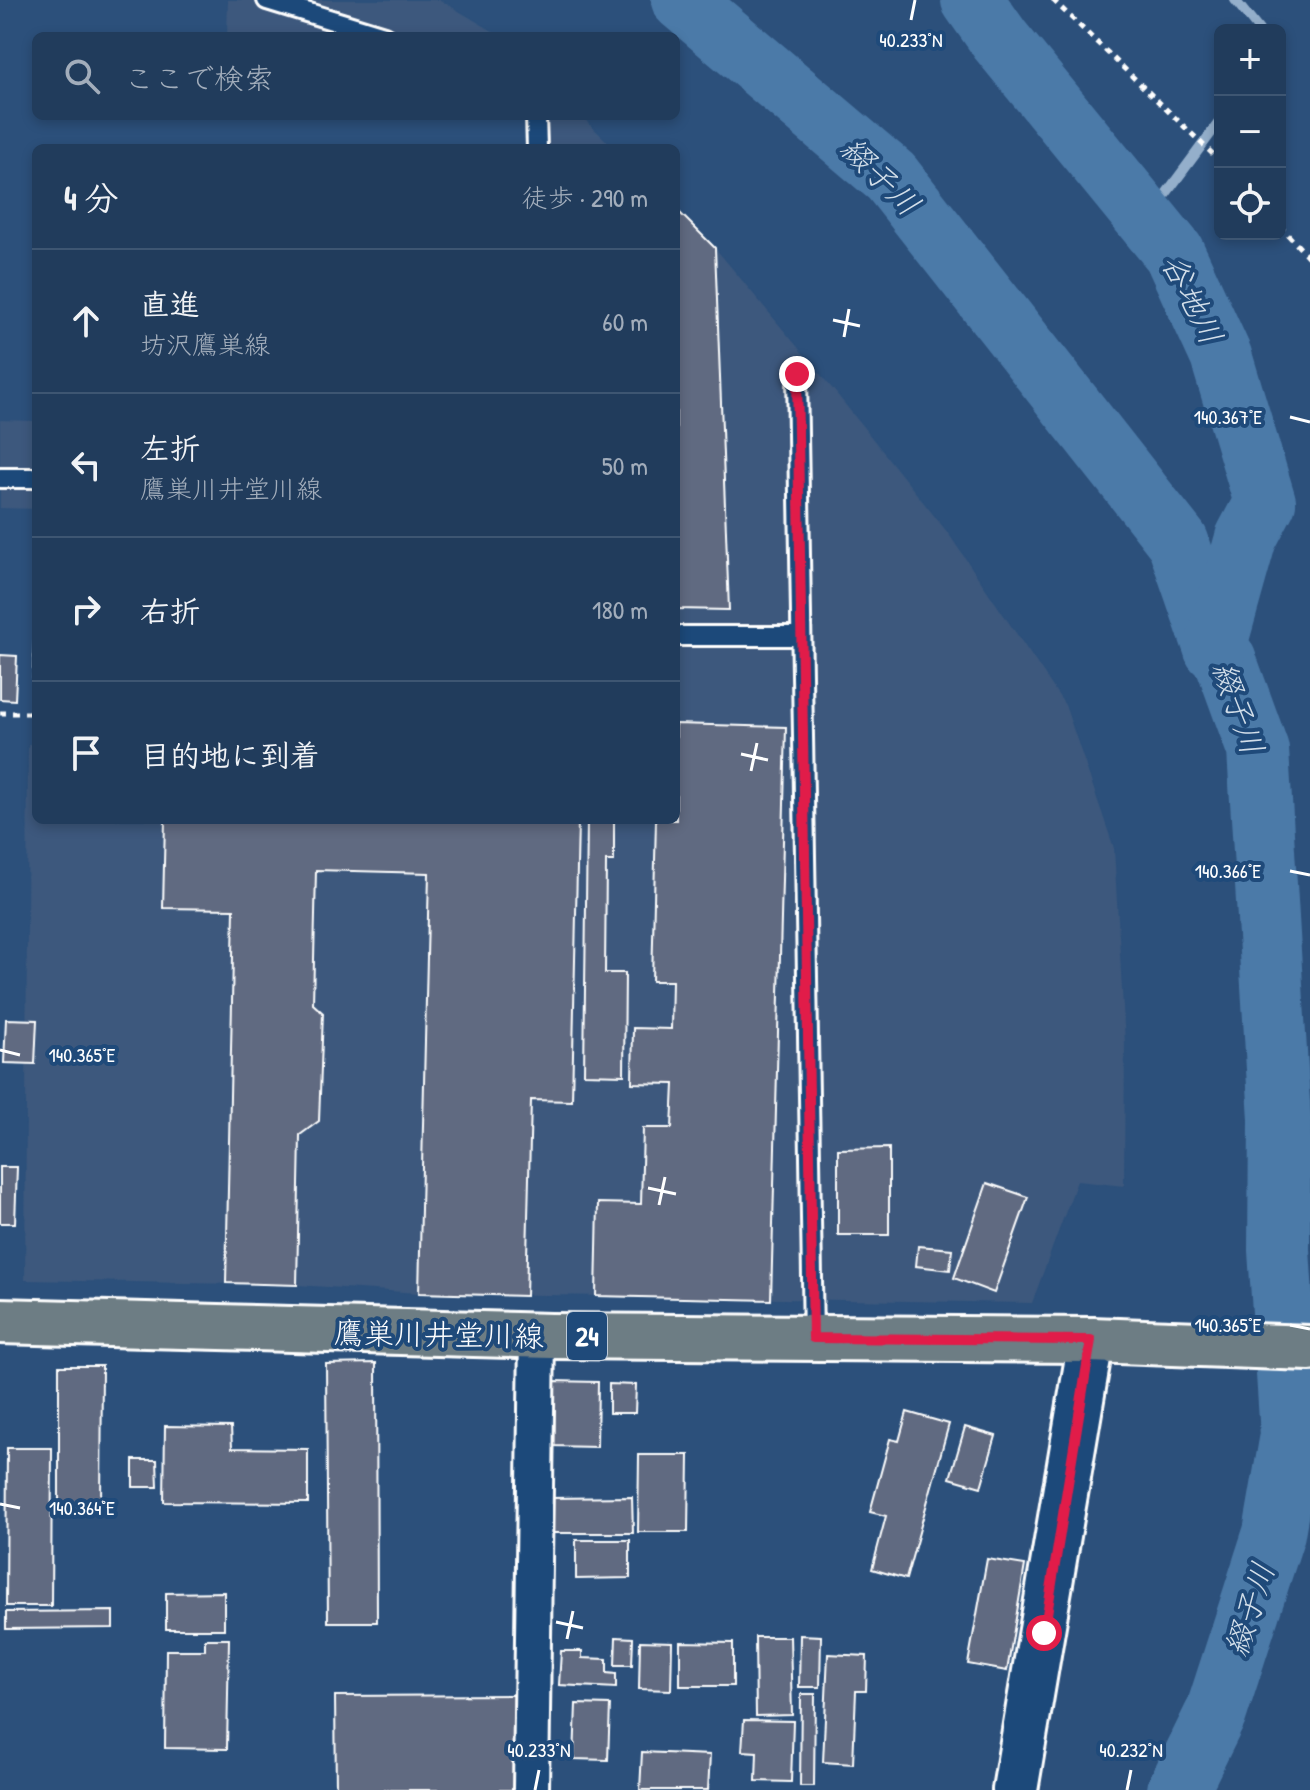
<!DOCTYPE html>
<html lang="ja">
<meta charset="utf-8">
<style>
body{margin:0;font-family:"Patrick Hand","Klee One",sans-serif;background:#2d4765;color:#f1f3f6}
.controls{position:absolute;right:24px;top:24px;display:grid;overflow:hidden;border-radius:12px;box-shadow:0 4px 12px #0003}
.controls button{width:72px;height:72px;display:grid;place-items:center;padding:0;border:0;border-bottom:2px solid #3e5672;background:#213c5c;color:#f1f3f6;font:40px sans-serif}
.stop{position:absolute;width:24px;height:24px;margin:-18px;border:6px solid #e11d48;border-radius:50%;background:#fff}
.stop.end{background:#e11d48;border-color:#fff;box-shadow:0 2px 8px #0008}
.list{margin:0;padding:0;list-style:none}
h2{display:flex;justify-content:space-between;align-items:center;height:104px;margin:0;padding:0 32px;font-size:34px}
h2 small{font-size:26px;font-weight:400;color:#a2adbb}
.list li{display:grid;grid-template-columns:52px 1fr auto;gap:24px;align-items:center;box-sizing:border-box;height:144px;padding:0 32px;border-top:2px solid #3e5672}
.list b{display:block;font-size:30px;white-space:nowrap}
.list p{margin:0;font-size:26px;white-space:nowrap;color:#a2adbb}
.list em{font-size:26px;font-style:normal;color:#a2adbb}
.icon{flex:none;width:44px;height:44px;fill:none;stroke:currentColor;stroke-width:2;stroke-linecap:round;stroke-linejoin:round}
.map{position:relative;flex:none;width:1310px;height:1790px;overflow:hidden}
.search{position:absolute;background:#213c5c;box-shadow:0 4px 12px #0003;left:32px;top:32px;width:648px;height:88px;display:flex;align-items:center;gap:20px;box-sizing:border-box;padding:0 28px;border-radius:12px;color:#a2adbb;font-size:30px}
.panel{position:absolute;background:#213c5c;box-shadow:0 4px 12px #0003;left:32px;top:144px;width:648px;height:680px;border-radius:12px}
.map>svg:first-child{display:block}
.built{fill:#3c587d}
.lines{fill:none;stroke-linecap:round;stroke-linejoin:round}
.stream{stroke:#94afcb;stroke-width:10}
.river{stroke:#4c7aa8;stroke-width:62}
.building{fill:#606a81;stroke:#fff;stroke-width:2}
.service-casing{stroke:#fff;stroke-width:24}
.minor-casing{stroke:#fff;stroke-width:40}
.secondary-casing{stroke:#fff;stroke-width:50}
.primary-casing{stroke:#fff;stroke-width:50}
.path{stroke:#fff;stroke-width:5;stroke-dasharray:6 6;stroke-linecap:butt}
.service{stroke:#1f4a7a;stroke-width:18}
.minor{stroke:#1f4a7a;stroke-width:34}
.secondary{stroke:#1f4a7a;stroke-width:44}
.primary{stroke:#6d7d84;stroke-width:44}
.route{stroke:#e11d48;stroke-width:10}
.ticks{fill:none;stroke:#fff;stroke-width:3}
.labels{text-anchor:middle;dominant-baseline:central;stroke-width:8;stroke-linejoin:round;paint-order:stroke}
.shield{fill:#1f4a7a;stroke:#bcc9d7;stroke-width:2}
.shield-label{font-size:28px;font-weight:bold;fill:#fff}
.street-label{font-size:30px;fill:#fff;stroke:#1f4a7a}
.water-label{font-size:32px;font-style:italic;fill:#d2dee9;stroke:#1f4a7a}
.ticks-label{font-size:20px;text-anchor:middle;fill:#fff;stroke:#1f4a7a;stroke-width:8;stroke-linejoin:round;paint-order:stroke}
</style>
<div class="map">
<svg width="1310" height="1790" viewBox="0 0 1310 1790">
<rect width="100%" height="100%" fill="#2c507b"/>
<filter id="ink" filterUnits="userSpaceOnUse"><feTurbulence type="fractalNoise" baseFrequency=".0125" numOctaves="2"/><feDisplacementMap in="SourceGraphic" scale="16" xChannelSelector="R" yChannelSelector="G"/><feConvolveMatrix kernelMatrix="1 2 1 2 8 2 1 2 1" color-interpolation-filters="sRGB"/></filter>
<g filter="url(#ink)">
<!-- built -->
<g class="built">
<polygon points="228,0 440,0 501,36 227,36"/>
<polygon points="528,116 581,116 614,148 527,148"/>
<polygon points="676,209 715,248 836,393 948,533 1065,705 1114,848 1125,1043 1124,1186 1077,1181 1032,1303 419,1293 297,1285 25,1280 28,744 36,744 36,820 676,820"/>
<polygon points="0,420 36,421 36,509 0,508"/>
</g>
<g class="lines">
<!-- stream -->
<g class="stream">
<polyline points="1235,0 1259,30"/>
<polyline points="1148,218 1220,121"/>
</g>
<!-- river -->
<g class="river">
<polyline points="682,0 891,177 1178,542 1215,649 1225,659 1258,750 1280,1119 1279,1250 1291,1435 1274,1533 1216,1713 1178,1790"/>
<polyline points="972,0 1000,40 1174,253 1221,356 1265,502 1246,538 1215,649"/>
</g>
</g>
<!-- building -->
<g class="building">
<polygon points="676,209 715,248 729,610 676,609"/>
<polygon points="36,574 36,704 32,704"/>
<polygon points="0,655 17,656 15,700 0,699"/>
<polygon points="676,724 786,727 771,1300 596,1296 598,1203 641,1204 643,1128 672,1128 674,1084 632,1083 633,1028 671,1029 672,981 652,981 656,820 676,820"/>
<polygon points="165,820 578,820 572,1101 531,1100 526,1296 419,1293 429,873 316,870 313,1004 323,1013 319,1121 300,1135 297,1285 226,1283 234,909 163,908"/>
<polygon points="587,820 614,820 614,861 606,861 605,973 625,973 624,1075 584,1074"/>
<polygon points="6,1019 37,1020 35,1064 4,1063"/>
<polygon points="889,1148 889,1235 838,1235 838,1149"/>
<polygon points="0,1167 17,1167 15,1223 0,1223"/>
<polygon points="987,1183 1028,1197 994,1293 954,1278"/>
<polygon points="918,1246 952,1249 950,1270 916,1266"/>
<polygon points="376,1363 377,1622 328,1622 326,1364"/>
<polygon points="59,1366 102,1366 101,1506 59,1506"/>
<polygon points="552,1381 598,1382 597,1447 551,1446"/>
<polygon points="609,1384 636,1385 635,1413 609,1413"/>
<polygon points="907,1412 949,1424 906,1579 872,1569 886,1516 870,1512 890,1439 899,1441"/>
<polygon points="165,1426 231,1427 232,1448 308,1449 308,1503 164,1502"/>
<polygon points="965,1427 996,1436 981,1487 950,1478"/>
<polygon points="7,1448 52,1448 51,1606 6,1606"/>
<polygon points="639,1455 689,1455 688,1532 638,1532"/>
<polygon points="133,1460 157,1460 158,1487 133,1487"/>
<polygon points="632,1497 633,1533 550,1533 550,1498"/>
<polygon points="576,1540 630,1540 630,1578 576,1579"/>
<polygon points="987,1559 1025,1565 1007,1671 968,1664"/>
<polygon points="224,1592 224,1629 166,1629 166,1593"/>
<polygon points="113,1611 113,1628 6,1629 6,1612"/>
<polygon points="800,1635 821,1636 820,1687 799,1687"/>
<polygon points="616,1637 633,1638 632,1665 615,1665"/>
<polygon points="755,1637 790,1637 792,1715 756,1716"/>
<polygon points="205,1639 229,1639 227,1749 165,1748 166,1650 205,1650"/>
<polygon points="640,1641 672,1642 671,1690 639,1689"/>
<polygon points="680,1642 733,1643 733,1686 680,1686"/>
<polygon points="561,1651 582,1651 582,1658 607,1659 607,1673 616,1674 616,1688 559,1685"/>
<polygon points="828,1654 867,1656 866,1691 856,1691 853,1764 823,1762"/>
<polygon points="801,1694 815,1694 814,1786 800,1786"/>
<polygon points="521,1695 521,1790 336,1790 335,1696"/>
<polygon points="576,1704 610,1705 608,1760 574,1759"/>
<polygon points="744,1720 793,1721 791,1782 756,1781 757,1752 742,1751"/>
<polygon points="642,1752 710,1755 708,1790 640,1790"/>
</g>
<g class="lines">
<defs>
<g id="service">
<polyline points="267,0 384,36"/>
<polyline points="536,116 537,148"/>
<polyline points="797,374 813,1338"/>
<polyline points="0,478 36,478"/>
<polyline points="676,636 801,636"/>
</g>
<polyline id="minor" points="531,1790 537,1335"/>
<polyline id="secondary" points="1015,1790 1091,1340"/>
<polyline id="primary" points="0,1321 551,1336 1091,1340 1310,1348"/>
</defs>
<!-- service casing -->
<use href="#service" class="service-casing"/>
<!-- minor casing -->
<use href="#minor" class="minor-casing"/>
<!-- secondary casing -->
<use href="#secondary" class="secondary-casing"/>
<!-- primary casing -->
<use href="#primary" class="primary-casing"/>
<!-- path -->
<g class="path">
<polyline points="1053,0 1220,161"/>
<polyline points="1280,226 1310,259"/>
<polyline points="0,713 36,713"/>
</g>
<!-- service -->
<use href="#service" class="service"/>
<!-- minor -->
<use href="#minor" class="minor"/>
<!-- secondary -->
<use href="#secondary" class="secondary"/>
<!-- primary -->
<use href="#primary" class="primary"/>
</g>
</g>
<g class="lines" filter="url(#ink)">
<!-- route -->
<polyline class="route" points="797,374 813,1338 1091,1340 1044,1633"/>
</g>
<!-- ticks -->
<path class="ticks" d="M911 20 915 0M833 320 860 326M844 337 849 309M1290 417 1310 422M741 754 768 760M751 771 757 743M1290 871 1310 875M0 1050 20 1055M648 1188 676 1194M659 1205 665 1177M1290 1325 1310 1329M0 1504 20 1508M556 1622 583 1628M567 1639 573 1611M535 1790 539 1770M1127 1790 1131 1770"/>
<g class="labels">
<!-- shield labels -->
<rect class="shield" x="567" y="1312" width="40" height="48" rx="6"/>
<g class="shield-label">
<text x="587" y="1336">24</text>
</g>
<!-- street labels -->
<g class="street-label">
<text transform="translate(439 1334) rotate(1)">鷹巣川井堂川線</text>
</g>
<!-- water labels -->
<g class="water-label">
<text transform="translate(881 176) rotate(45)">綴子川</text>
<text transform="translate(1193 299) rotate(64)">谷地川</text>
<text transform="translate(1239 708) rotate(71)">綴子川</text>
<text transform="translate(1249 1609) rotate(-72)">綴子川</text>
</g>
</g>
<g class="ticks-label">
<text x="911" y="47">40.233°N</text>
<text x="1228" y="424">140.367°E</text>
<text x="1228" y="878">140.366°E</text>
<text x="82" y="1062">140.365°E</text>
<text x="1228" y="1332">140.365°E</text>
<text x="82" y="1515">140.364°E</text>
<text x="539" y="1757">40.233°N</text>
<text x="1131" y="1757">40.232°N</text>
</g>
</svg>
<div class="controls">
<button>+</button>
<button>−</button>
<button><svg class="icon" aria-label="locate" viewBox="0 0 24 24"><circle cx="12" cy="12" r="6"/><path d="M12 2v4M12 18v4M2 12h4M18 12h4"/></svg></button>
</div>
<div class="stop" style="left:1044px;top:1633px"></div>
<div class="stop end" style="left:797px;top:374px"></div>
<div class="search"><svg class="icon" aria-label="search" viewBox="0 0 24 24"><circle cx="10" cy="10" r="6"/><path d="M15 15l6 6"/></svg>ここで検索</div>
<section class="panel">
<h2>4 分<small>徒歩 · 290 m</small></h2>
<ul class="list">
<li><svg class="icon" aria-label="ahead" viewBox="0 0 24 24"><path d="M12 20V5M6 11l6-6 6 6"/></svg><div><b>直進</b><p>坊沢鷹巣線</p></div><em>60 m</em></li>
<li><svg class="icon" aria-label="left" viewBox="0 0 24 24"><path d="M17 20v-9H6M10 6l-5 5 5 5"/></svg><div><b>左折</b><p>鷹巣川井堂川線</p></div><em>50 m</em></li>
<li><svg class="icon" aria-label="right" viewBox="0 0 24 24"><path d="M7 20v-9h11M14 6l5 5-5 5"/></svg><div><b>右折</b></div><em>180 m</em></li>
<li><svg class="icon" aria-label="arrive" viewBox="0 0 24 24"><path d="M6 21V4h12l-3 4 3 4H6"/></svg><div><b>目的地に到着</b></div></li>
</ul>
</section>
</div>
